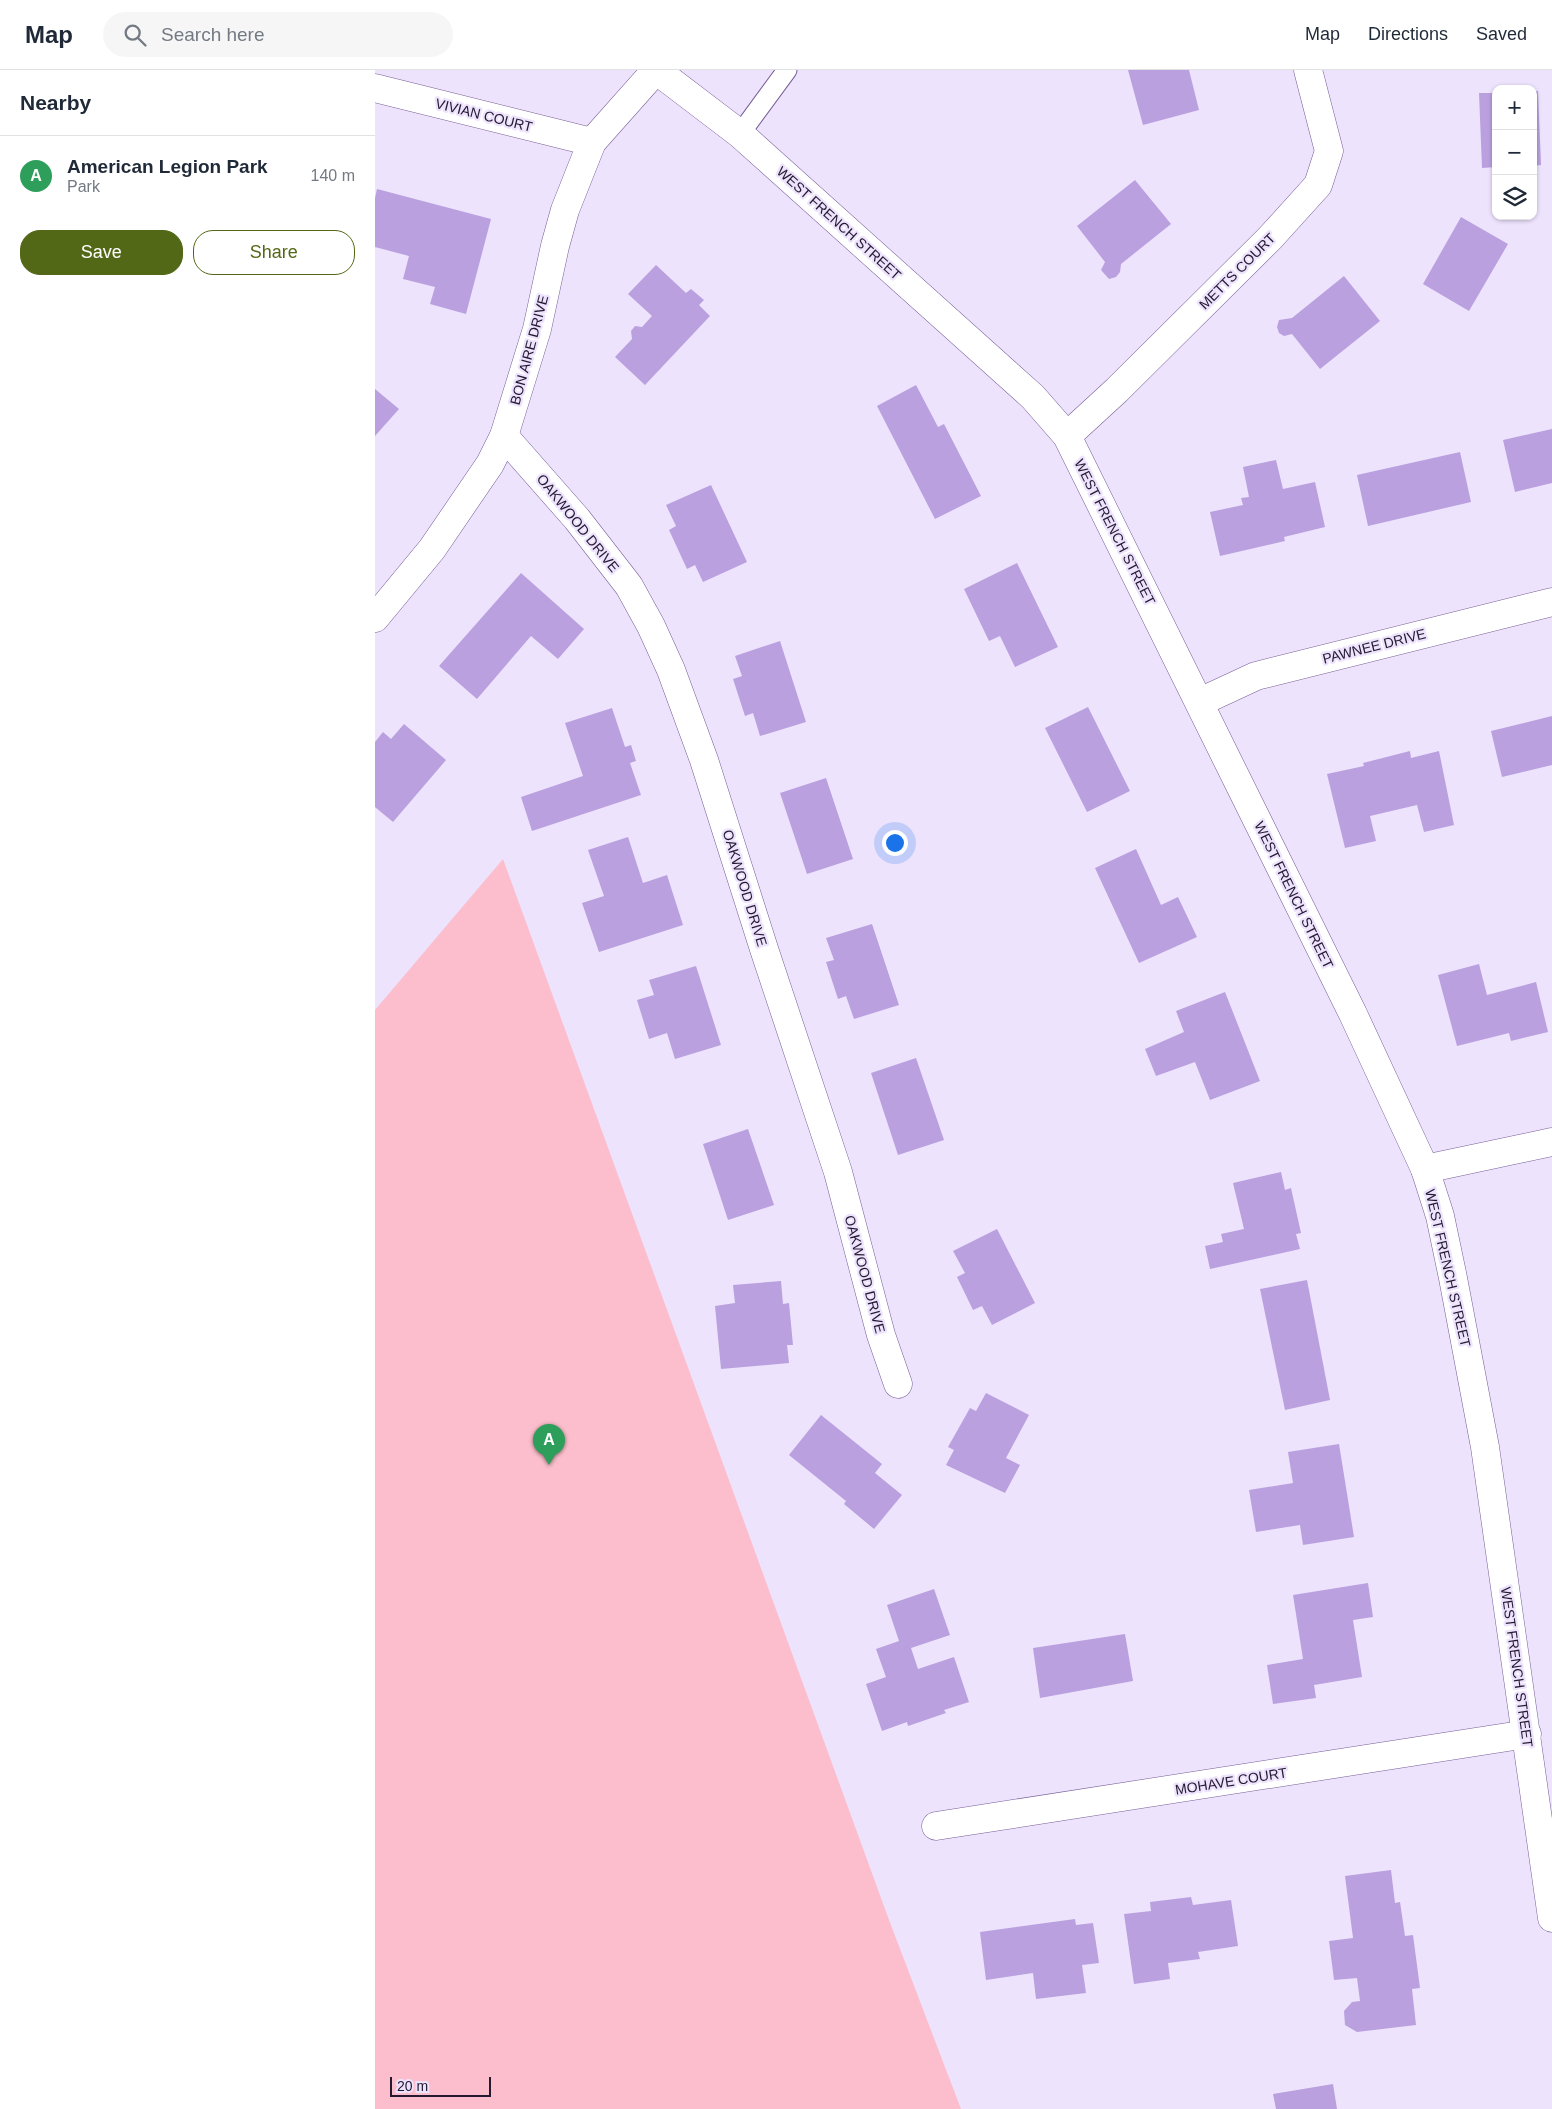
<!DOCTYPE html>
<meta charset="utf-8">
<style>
body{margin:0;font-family:Helvetica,sans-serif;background:#f6f6f7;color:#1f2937}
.controls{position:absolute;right:15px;top:15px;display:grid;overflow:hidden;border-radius:10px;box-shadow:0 1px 4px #0004}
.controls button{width:45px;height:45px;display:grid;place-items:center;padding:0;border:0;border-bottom:1px solid #e0e1e3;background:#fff;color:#1f2937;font:25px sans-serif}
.scale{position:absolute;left:15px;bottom:12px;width:101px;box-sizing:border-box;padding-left:5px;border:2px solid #241931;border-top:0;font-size:14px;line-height:18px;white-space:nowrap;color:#241931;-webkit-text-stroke:4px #ede3fd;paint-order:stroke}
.you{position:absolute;left:519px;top:772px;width:18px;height:18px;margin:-12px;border:4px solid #fff;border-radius:50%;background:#1a73e8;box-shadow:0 0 0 8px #1a73e833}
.badge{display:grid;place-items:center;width:32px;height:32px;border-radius:50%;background:#526816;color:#fff;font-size:16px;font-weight:700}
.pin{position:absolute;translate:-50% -41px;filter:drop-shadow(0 1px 2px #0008)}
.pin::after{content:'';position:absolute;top:26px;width:18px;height:15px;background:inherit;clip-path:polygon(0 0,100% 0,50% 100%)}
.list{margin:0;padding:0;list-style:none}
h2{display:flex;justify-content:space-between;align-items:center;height:65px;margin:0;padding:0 20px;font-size:21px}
h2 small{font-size:16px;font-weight:400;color:#747a83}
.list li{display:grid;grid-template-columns:32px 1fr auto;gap:15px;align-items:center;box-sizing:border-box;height:80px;padding:0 20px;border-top:1px solid #e0e1e3}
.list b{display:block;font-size:19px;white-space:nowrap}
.list p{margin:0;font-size:16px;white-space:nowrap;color:#747a83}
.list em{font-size:16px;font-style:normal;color:#747a83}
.actions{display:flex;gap:10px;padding:15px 20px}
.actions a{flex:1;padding:11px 0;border:1px solid #526816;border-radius:20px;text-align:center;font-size:18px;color:#526816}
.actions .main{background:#526816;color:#fff}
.icon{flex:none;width:28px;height:28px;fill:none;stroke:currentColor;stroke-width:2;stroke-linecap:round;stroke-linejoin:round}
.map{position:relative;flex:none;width:1177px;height:2039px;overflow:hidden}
header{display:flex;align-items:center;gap:30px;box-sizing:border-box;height:70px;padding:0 25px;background:#fff;border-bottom:1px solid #e0e1e3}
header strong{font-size:24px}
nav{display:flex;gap:28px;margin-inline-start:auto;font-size:18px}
.search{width:350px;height:45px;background:#f6f6f7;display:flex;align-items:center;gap:12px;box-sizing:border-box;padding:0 18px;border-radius:28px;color:#747a83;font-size:19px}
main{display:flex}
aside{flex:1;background:#fff}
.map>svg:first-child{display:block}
.green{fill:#fcbecc}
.building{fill:#baa0df}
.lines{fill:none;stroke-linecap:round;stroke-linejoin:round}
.service-casing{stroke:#785e98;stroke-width:21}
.minor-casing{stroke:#785e98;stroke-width:29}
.service{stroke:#fff;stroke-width:19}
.minor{stroke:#fff;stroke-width:28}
.labels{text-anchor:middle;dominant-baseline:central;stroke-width:4.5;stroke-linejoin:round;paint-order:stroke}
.street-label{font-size:14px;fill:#241931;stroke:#ede3fd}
</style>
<header>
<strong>Map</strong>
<div class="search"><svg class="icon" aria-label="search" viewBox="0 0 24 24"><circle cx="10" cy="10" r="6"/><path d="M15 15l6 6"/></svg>Search here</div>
<nav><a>Map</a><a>Directions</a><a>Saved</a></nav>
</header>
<main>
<aside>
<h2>Nearby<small></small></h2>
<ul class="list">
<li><span class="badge" style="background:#2e9e5b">A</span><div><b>American Legion Park</b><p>Park</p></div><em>140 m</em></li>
</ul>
<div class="actions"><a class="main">Save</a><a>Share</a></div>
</aside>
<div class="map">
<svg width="1177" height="2039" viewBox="0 0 1177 2039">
<rect width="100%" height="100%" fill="#ede3fd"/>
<!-- green -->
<polygon class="green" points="128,789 514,1850 586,2039 0,2039 0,940"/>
<!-- building -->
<g class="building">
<polygon points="753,0 814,0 824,40 768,55"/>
<polygon points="1158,21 1163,21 1166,95 1158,96"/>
<polygon points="1104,23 1121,23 1121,97 1107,98"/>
<polygon points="760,110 796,154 746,194 745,202 741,207 734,209 726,200 730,192 702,156"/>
<polygon points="2,119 116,149 91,244 55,234 60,217 28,209 34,186 0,177 0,128"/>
<polygon points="1086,147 1133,174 1094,241 1048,214"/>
<polygon points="281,195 311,223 316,219 329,230 324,235 335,246 270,315 240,287 257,269 256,261 260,256 267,257 277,246 253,224"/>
<polygon points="969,206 1005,251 945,299 917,264 909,266 904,263 902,257 904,250 917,248"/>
<polygon points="541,315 563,357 569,354 606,426 560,449 502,336"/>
<polygon points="0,319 24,339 0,366"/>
<polygon points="1177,359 1177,413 1140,422 1128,370"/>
<polygon points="1085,382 1096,432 993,456 982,405"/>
<polygon points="901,390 908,419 940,412 950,457 909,467 910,471 845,486 835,442 868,435 866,428 874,427 868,397"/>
<polygon points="336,415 372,492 328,512 320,495 312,499 294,460 301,456 291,435"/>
<polygon points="642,493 683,577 640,597 625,566 614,571 589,519"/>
<polygon points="146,503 209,559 183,589 156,566 102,629 64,596"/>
<polygon points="405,571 431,652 385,666 378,643 370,646 358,609 367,606 360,586"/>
<polygon points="713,637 755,721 712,742 670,658"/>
<polygon points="237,638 250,677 256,675 261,691 255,693 266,725 157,761 146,727 208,706 190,653"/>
<polygon points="1177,646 1177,695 1127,707 1116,661"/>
<polygon points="29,654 71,690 18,752 0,737 0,672 8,662 16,669"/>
<polygon points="1035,681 1036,688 1064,681 1079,755 1049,762 1042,735 995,746 1001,771 970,778 952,704 989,696 988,693"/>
<polygon points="451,708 478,789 432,804 405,723"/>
<polygon points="253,767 268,813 292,805 308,855 224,882 207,833 229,826 213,780"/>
<polygon points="761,779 786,835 803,827 822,867 764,893 720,798"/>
<polygon points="497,854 524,935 479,949 471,926 463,929 451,892 459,890 451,868"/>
<polygon points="1104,894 1112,925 1161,912 1173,962 1136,971 1134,963 1082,976 1063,905"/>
<polygon points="321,896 346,975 300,989 292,963 274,969 262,930 279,925 274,910"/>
<polygon points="850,922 885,1011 835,1030 820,992 781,1006 770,979 809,962 801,941"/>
<polygon points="541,988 569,1070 523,1085 496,1003"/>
<polygon points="373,1059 399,1135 353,1150 328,1074"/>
<polygon points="906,1102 910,1120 916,1118 926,1163 921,1164 925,1179 835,1199 830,1176 848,1172 846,1164 869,1159 858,1113"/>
<polygon points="622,1159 660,1233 617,1255 607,1236 598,1240 582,1207 590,1203 578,1181"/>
<polygon points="932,1210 955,1330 910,1340 885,1219"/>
<polygon points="406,1211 408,1234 414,1233 418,1275 412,1275 414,1293 346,1299 340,1236 360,1233 358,1215"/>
<polygon points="611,1323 654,1345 631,1388 645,1395 630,1423 571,1395 579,1380 573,1377 595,1338 601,1341"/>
<polygon points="446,1345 507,1394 500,1403 527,1425 499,1459 469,1434 471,1431 414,1385"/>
<polygon points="964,1374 979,1467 928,1475 925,1455 881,1462 874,1420 918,1413 913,1382"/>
<polygon points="993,1513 998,1547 978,1550 987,1607 939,1615 941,1628 898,1634 892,1595 928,1589 918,1525"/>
<polygon points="559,1519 575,1565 536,1578 543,1599 579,1587 594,1632 569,1640 571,1643 533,1656 532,1652 507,1661 491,1614 511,1607 501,1579 524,1571 512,1535"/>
<polygon points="750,1564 758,1611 665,1628 658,1578"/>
<polygon points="1016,1800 1020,1833 1025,1832 1030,1866 1038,1865 1045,1918 1037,1919 1041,1955 982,1962 970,1955 969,1941 977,1932 985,1931 982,1908 959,1910 954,1871 978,1868 970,1806"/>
<polygon points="816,1827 818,1835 856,1830 863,1876 823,1882 825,1889 793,1893 795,1909 759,1914 749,1844 776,1841 775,1832"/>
<polygon points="700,1849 701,1855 718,1853 724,1893 707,1895 711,1923 661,1929 658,1903 611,1910 605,1862"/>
<polygon points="958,2014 962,2039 901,2039 898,2024"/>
</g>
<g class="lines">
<defs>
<polyline id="service" points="365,64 412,0"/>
<g id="minor">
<polyline points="281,0 365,64 658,327 692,366 978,944 1050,1099 1065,1146 1078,1208 1110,1377 1177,1848"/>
<polyline points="0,18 217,72"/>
<polyline points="129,366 202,449 254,516 276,556 296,600 329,690 389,879 463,1102 506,1265 523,1314"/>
<polyline points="692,366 742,320 895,168 943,115 954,81 933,0"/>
<polyline points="0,548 57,479 115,394 129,366 162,259 180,176 190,140 217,72 281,0"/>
<polyline points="825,632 881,606 1177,532"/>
<polyline points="1050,1099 1177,1072"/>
<polyline points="561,1756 1152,1664"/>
</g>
</defs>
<!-- service casing -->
<use href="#service" class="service-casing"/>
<!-- minor casing -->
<use href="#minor" class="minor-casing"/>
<!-- service -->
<use href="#service" class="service"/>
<!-- minor -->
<use href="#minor" class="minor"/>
</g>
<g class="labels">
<!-- street labels -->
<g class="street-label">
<text transform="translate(109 45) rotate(14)">VIVIAN COURT</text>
<text transform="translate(464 153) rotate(42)">WEST FRENCH STREET</text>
<text transform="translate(862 201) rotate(-45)">METTS COURT</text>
<text transform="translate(154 280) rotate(-75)">BON AIRE DRIVE</text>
<text transform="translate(203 453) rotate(51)">OAKWOOD DRIVE</text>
<text transform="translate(740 462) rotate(63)">WEST FRENCH STREET</text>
<text transform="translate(999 576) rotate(-14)">PAWNEE DRIVE</text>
<text transform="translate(370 818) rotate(73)">OAKWOOD DRIVE</text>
<text transform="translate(919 825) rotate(64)">WEST FRENCH STREET</text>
<text transform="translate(1073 1198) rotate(77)">WEST FRENCH STREET</text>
<text transform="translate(490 1204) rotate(75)">OAKWOOD DRIVE</text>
<text transform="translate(1142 1597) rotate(82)">WEST FRENCH STREET</text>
<text transform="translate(856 1711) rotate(-9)">MOHAVE COURT</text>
</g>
</g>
</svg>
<div class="controls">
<button>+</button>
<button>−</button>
<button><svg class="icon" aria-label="layers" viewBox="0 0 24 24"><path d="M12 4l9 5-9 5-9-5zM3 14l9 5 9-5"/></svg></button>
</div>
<div class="scale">20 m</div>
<div class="you"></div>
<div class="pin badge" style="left:174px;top:1395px;background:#2e9e5b">A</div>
</div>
</main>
